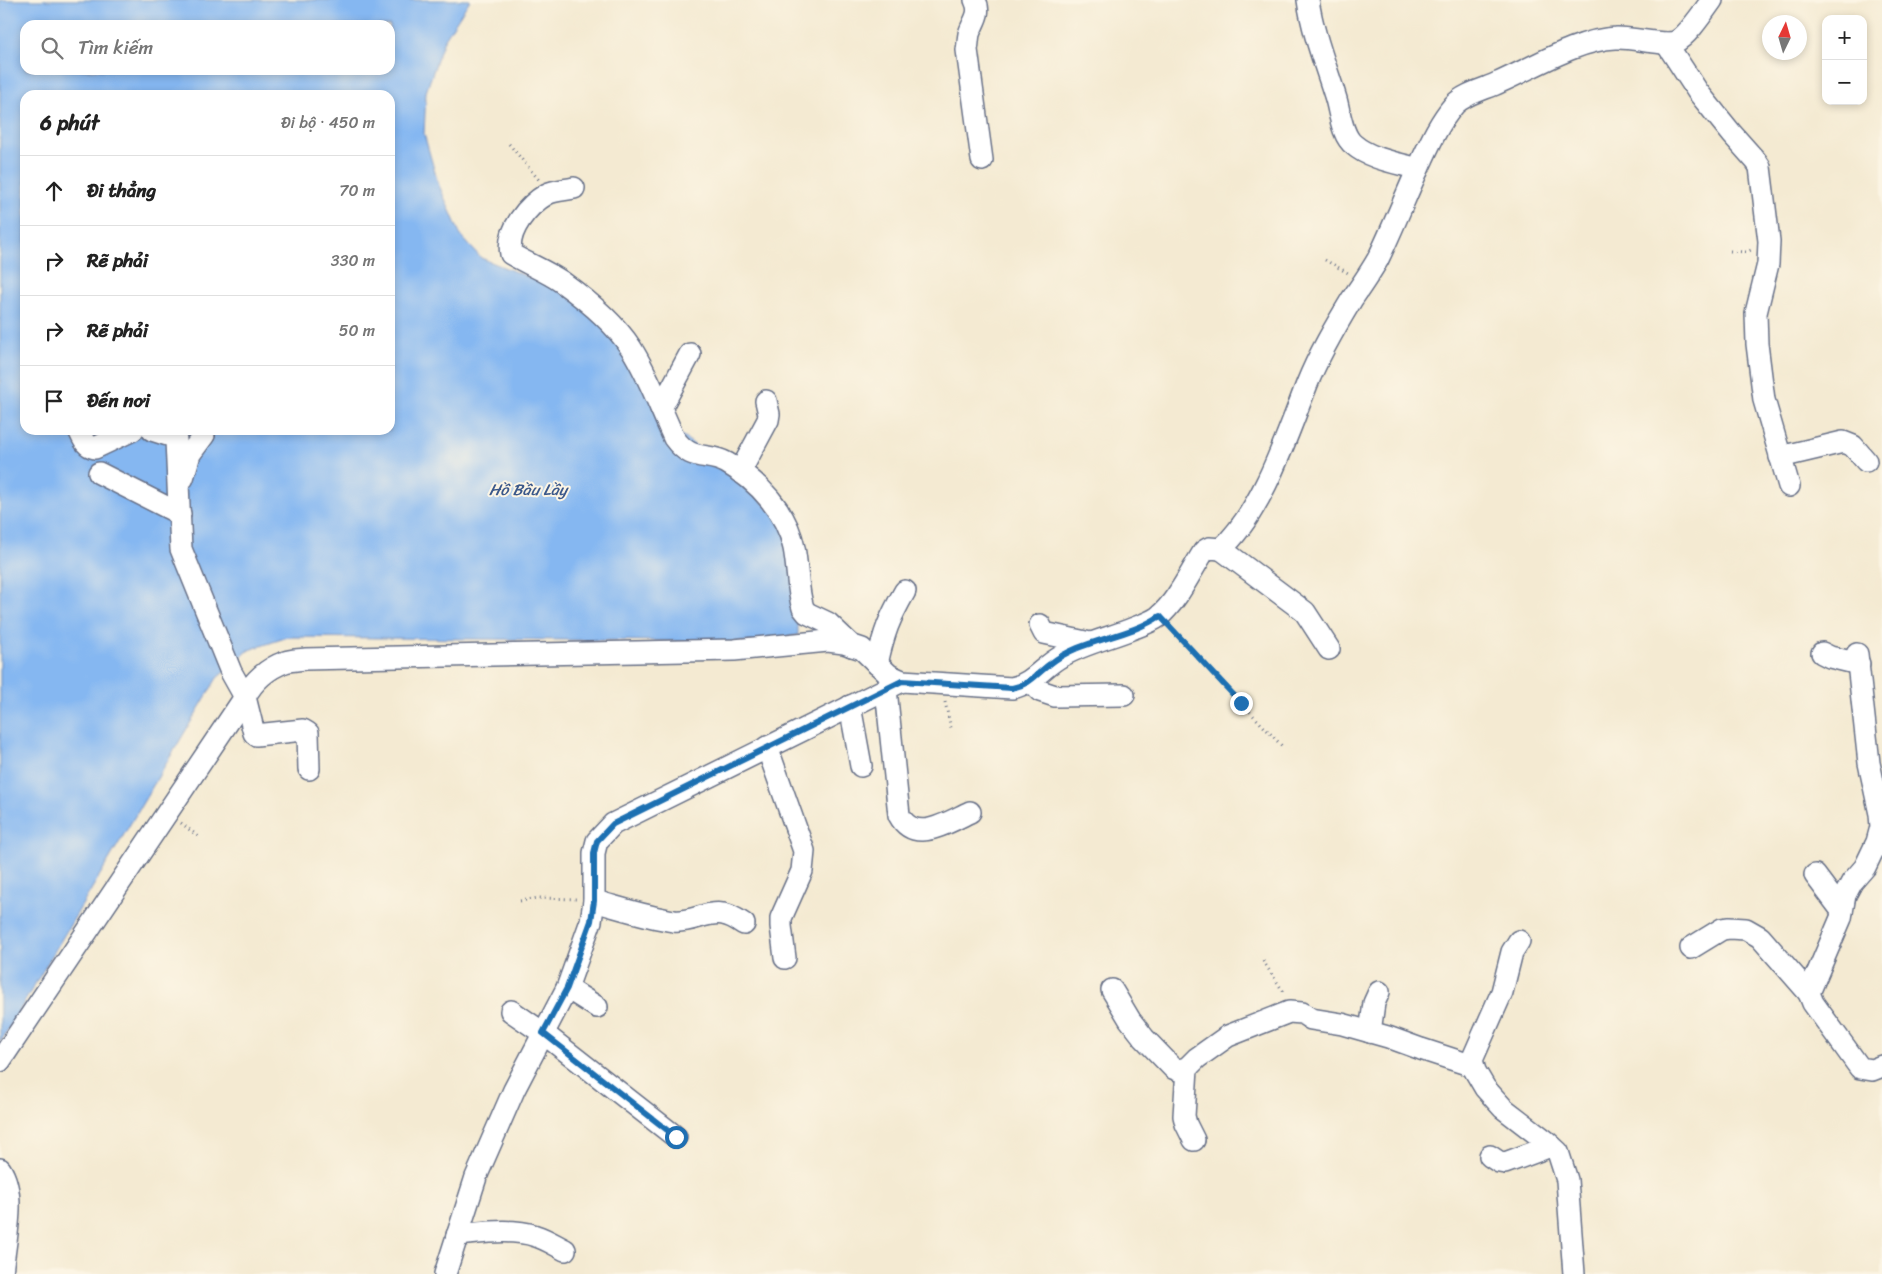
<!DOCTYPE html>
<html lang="vi">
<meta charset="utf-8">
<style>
body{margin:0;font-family:Sriracha,sans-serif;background:#f2f2f2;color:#222}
.controls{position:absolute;right:15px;top:15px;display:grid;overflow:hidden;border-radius:10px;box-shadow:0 2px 8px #0003}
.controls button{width:45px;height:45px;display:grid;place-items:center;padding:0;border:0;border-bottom:1px solid #e0e0e0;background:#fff;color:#222;font:25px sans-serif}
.compass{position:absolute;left:1762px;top:15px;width:45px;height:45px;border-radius:50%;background:#fff;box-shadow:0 2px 8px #0003;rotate:5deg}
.stop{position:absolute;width:15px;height:15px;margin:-11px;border:4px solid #1f6fb2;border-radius:50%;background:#fff}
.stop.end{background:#1f6fb2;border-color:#fff;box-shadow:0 1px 5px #0008}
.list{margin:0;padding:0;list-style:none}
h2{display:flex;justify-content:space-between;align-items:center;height:65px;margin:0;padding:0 20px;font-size:21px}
h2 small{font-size:16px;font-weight:400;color:#767676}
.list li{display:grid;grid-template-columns:32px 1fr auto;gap:15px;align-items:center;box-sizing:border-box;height:70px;padding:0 20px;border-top:1px solid #e0e0e0}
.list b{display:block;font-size:19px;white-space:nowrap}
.list em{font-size:16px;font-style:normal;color:#767676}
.icon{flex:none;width:28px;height:28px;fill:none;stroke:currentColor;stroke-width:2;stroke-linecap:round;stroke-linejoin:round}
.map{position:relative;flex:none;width:1882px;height:1274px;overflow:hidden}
.search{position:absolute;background:#fff;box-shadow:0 2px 8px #0003;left:20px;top:20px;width:375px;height:55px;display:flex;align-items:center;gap:12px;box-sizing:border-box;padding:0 18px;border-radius:15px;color:#767676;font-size:19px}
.panel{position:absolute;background:#fff;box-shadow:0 2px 8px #0003;left:20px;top:90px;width:375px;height:345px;border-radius:15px}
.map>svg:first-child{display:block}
.water{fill:#85b7f1;stroke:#5073a8;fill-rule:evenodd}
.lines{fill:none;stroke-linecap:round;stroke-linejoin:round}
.minor-casing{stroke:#677087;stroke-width:24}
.path{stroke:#677087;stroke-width:3;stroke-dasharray:1 4;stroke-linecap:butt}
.minor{stroke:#fff;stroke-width:21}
.route{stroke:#1f6fb2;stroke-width:6}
.labels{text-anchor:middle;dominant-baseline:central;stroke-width:4;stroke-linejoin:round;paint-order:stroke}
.water-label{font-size:16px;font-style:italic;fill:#3b588a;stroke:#fcf5e5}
</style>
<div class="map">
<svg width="1882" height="1274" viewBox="0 0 1882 1274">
<rect width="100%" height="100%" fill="#fcf5e5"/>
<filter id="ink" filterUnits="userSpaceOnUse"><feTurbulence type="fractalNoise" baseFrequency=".02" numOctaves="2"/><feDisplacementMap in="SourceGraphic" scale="10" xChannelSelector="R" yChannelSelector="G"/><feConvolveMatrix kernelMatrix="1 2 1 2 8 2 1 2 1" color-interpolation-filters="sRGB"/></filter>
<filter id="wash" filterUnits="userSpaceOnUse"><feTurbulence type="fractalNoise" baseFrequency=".0096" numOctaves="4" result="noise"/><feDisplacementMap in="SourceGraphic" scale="20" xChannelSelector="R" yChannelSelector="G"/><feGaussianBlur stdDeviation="1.12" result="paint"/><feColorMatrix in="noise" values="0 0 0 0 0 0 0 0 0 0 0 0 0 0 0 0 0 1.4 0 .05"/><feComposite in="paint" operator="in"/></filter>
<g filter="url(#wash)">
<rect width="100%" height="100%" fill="#f4ead2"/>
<!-- water -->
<path class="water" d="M0 0H470L444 40 426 92 424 134 438 183 461 236 481 258 548 285 578 302 615 339 664 423 738 476 784 525 798 607V635L760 642 288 637 249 650 217 678 0 1043ZM25 25H390V70H25ZM25 95H390V430H25Z"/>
</g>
<g filter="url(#ink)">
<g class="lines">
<defs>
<g id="minor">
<path d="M975 0C982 14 973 21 969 34 968 39 968 45 967 50L982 160"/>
<path d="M1308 0C1313 35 1326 66 1336 99 1340 113 1342 136 1354 145 1370 159 1398 163 1418 169"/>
<polyline points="1666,43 1698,92 1732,134 1756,161 1760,167 1769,241 1768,264 1756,313 1757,344 1764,400 1789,486"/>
<path d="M574 188C565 190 554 190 547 194 528 205 506 231 511 254 528 264 546 271 562 282 587 300 614 322 631 348 649 376 660 408 674 438 693 464 706 451 727 463 758 481 787 512 794 548 798 568 797 589 803 608L807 613 828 623 852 646"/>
<polyline points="661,408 690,354"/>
<path d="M79 430C83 438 85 446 95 448L133 430"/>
<polyline points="152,430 174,437 176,440 181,549 231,672 245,697 254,733 256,735 303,730 308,733 309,769"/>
<polyline points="1780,457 1843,442 1853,446 1866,461"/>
<polyline points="740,472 768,420 769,414 766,401"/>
<polyline points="99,473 180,514"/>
<polyline points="183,478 190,454 204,435"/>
<polyline points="1221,549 1305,612 1329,649"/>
<polyline points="1040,625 1044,633 1090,643"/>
<polyline points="1822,653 1830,657 1859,664"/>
<polyline points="1857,654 1869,763 1880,814 1881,827 1877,842 1865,867 1852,882 1845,895 1841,918 1809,993 1813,1003 1860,1068 1872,1070 1882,1066"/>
<path d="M877 664C884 632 889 619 905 591"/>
<polyline points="1030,681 1040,691 1055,696 1124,695"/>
<path d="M886 689 899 815C915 845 948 822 970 812"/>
<polyline points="850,706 861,766"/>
<polyline points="767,747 804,851 802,871 781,918 781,926 785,958"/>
<polyline points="1815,875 1842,911"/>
<path d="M594 901C620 908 647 917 674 921 691 923 707 911 723 914 731 915 738 920 744 924"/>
<polyline points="1519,941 1512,952 1502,992 1472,1060 1475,1071 1485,1088 1503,1108 1546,1141 1558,1152 1567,1180 1574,1274"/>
<polyline points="1691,948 1722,929 1729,928 1746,929 1760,937 1809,993"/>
<polyline points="567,988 597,1007"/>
<polyline points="1112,990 1130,1020 1144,1038 1173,1068 1178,1070 1187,1068 1197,1058 1228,1036 1289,1012 1302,1013 1311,1019 1342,1024 1388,1037 1421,1049 1473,1066"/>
<polyline points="511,1011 543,1033 676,1137"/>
<polyline points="1370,1032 1374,1003 1379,992"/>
<path d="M0 1061 245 697C253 681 268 668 285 662 291 660 299 660 305 659L734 650 828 641 844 643 862 649 889 675 902 681 1012 688C1034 683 1043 666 1062 656 1085 643 1110 638 1134 628 1142 625 1151 622 1158 617 1177 602 1191 571 1204 551L1209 548 1221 549C1262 512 1287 435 1307 384 1319 354 1335 327 1352 299 1361 286 1370 273 1378 259 1392 230 1404 200 1417 171 1428 148 1437 125 1454 105 1465 93 1486 89 1500 82 1534 67 1579 39 1616 38 1632 37 1662 46 1675 42 1687 37 1704 11 1712 0"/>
<polyline points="1187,1068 1184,1116 1186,1124 1194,1140"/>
<polyline points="1490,1156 1499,1162 1505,1163 1551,1146"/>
<path d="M0 1169C18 1196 4 1243 2 1274"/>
<path d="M457 1235C482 1233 512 1228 536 1236 546 1239 555 1245 565 1250"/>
<polyline points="445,1274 476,1177 514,1090 567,988 591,921 594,901 594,853 597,841 613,824 902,681"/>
</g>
</defs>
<!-- minor casing -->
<use href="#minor" class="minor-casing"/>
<!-- path -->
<g class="path">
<polyline points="509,144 539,180"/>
<polyline points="1730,251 1746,252 1751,250"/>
<polyline points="1325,260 1348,273"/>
<polyline points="1171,628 1282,746"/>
<polyline points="945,702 951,728"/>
<polyline points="181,823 199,837"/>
<polyline points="520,901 538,898 577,899"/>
<polyline points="1263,961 1285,994"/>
</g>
<!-- minor -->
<use href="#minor" class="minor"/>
</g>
</g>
<g class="lines" filter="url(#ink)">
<!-- route -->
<path class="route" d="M676 1137 543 1033 567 988 591 921 594 901V853L597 841 613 824 902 681 1012 688C1031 684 1035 675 1050 664 1082 638 1126 639 1160 616L1241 703"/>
</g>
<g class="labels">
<!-- water labels -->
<g class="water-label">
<text x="528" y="489">Hồ Bầu Lầy</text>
</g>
</g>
</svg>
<div class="controls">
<button>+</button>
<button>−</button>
</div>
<svg class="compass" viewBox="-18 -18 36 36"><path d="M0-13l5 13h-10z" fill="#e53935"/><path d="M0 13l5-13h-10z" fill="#767676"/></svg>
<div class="stop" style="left:676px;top:1137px"></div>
<div class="stop end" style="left:1241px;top:703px"></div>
<div class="search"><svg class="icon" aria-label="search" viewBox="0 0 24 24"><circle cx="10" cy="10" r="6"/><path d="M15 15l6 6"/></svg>Tìm kiếm</div>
<section class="panel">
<h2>6 phút<small>Đi bộ · 450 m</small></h2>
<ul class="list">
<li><svg class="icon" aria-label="ahead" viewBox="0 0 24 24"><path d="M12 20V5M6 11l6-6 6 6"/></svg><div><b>Đi thẳng</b></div><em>70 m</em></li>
<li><svg class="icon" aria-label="right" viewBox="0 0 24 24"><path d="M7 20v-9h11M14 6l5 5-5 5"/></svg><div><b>Rẽ phải</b></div><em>330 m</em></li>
<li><svg class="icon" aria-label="right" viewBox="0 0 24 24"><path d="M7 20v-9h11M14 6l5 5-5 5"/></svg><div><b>Rẽ phải</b></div><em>50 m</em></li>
<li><svg class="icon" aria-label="arrive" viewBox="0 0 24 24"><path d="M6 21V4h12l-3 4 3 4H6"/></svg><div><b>Đến nơi</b></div></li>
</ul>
</section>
</div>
